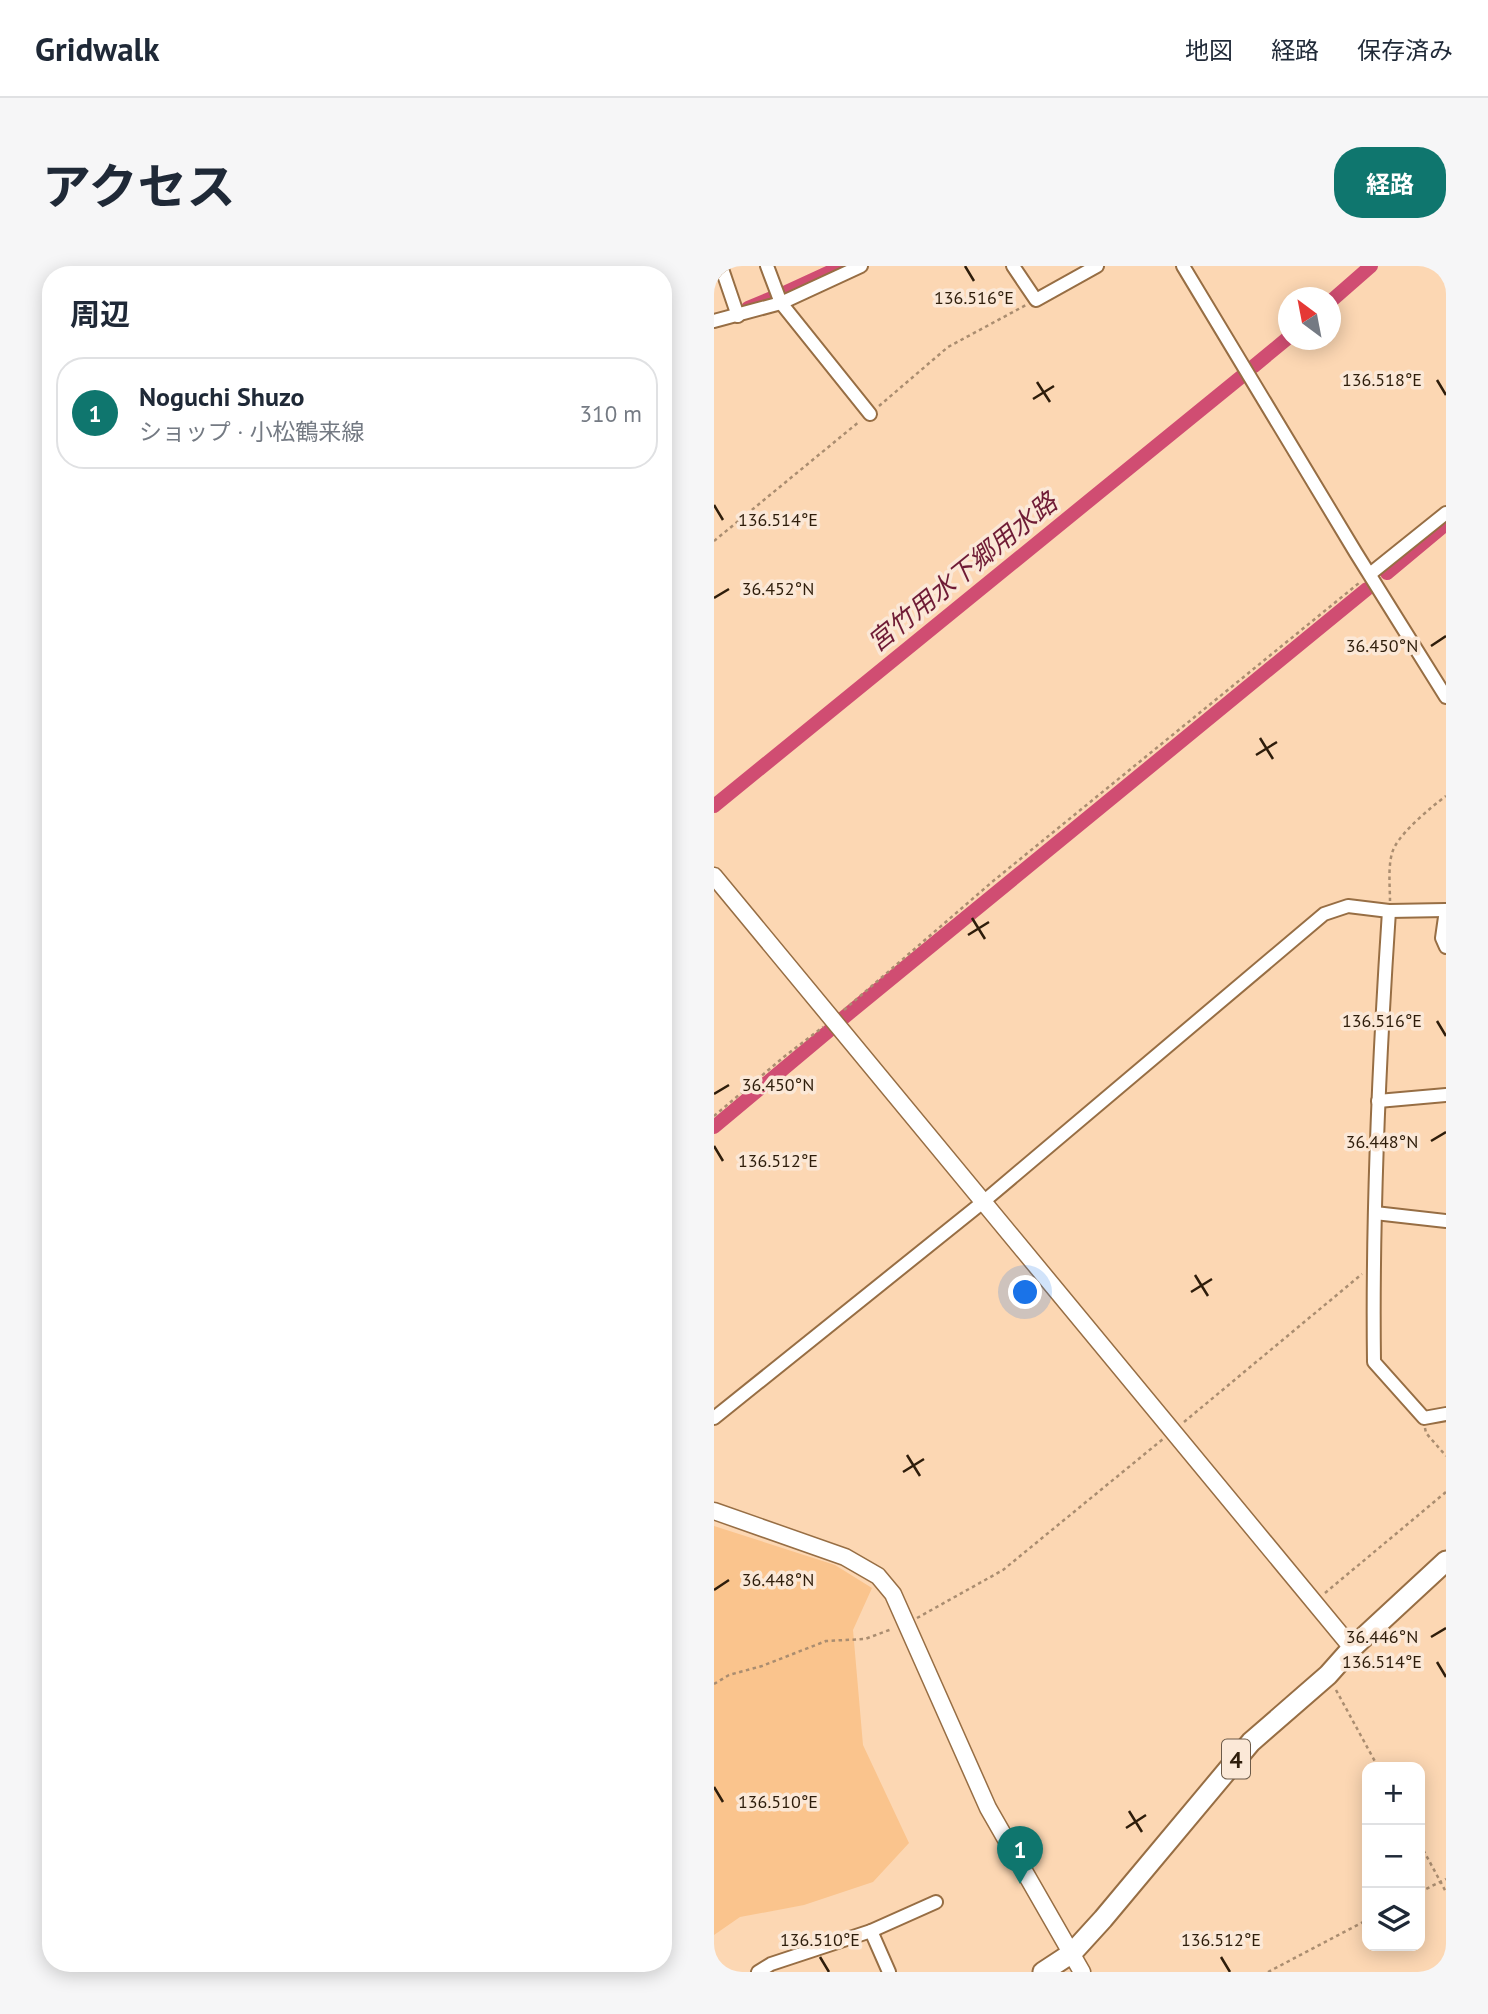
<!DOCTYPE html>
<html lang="ja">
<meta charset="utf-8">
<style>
body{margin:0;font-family:"PT Sans","Noto Sans JP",sans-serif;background:#f6f6f7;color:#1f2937}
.controls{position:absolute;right:21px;bottom:21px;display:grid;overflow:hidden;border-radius:14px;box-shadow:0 4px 18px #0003}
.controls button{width:63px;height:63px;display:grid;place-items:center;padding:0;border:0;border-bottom:2px solid #e0e1e3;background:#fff;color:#1f2937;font:35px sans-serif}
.compass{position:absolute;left:564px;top:21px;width:63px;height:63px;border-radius:50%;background:#fff;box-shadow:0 4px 18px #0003;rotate:328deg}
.you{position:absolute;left:312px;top:1027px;width:24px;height:24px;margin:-18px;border:5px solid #fff;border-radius:50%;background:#1a73e8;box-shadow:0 0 0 10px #1a73e833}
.badge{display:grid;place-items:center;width:46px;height:46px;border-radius:50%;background:#0f766e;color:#fff;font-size:23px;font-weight:700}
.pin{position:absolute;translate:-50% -58px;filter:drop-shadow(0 2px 4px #0008)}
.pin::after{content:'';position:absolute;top:37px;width:24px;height:21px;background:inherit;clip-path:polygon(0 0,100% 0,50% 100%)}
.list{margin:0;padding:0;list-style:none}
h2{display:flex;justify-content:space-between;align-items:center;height:91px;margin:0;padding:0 28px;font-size:30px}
h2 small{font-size:23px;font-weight:400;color:#747a83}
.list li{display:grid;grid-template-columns:46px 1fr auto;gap:21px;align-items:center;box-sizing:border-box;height:112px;margin:0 14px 14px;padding:0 14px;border:2px solid #e0e1e3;border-radius:28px}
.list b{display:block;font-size:26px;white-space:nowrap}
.list p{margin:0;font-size:23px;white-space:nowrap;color:#747a83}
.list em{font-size:23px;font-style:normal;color:#747a83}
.icon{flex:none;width:38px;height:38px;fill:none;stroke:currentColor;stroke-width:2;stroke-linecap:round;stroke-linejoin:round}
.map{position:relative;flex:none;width:732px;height:1706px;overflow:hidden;border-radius:28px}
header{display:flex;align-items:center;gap:42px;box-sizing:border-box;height:98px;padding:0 35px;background:#fff;border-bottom:2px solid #e0e1e3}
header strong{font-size:33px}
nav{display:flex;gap:38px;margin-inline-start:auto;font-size:24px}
.intro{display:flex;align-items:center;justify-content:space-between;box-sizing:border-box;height:168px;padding:0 42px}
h1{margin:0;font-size:49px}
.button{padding:18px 32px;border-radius:28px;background:#0f766e;color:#fff;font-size:24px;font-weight:700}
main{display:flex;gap:42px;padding:0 42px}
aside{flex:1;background:#fff;border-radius:28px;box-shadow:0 4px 18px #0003}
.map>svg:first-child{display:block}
.green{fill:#fac48d}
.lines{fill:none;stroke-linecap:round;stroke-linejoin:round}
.canal{stroke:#d04d72;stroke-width:14}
.minor-casing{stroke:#976e44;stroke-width:16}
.tertiary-casing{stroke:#976e44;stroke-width:19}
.primary-casing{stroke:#976e44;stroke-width:23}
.path{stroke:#aa8d70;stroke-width:2.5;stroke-dasharray:3.5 3.5;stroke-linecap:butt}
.minor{stroke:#fff;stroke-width:12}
.tertiary{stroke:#fff;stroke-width:16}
.primary{stroke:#fff;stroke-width:19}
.ticks{fill:none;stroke:#2e1d0b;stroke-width:2.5}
.labels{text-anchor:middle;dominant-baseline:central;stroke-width:7;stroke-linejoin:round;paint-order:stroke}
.shield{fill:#fbe8d7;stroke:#6c5a48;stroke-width:2}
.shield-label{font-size:23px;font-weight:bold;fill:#2e1d0b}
.water-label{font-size:26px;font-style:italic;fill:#6f1b35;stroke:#fbe8d7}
.ticks-label{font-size:18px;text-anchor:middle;fill:#2e1d0b;stroke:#fbe8d7;stroke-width:7;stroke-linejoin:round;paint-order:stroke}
</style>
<header>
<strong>Gridwalk</strong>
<nav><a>地図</a><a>経路</a><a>保存済み</a></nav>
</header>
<div class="intro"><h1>アクセス</h1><a class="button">経路</a></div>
<main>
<aside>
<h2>周辺<small></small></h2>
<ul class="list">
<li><span class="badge">1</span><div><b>Noguchi Shuzo</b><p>ショップ · 小松鶴来線</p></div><em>310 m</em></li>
</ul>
</aside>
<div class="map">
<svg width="732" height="1706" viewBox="0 0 732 1706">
<rect width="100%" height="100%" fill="#fcd7b3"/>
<!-- green -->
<polygon class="green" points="0,1260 121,1299 158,1322 139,1364 149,1479 195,1577 159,1616 90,1639 26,1651 0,1669"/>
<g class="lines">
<!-- canal -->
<g class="canal">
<polyline points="70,27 129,0"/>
<polyline points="617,35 657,0"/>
<polyline points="34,42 58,32"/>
<polyline points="540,100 575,71"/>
<polyline points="673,307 732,258"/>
<polyline points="0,540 527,111"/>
<polyline points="128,753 653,323"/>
<polyline points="0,861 116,764"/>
</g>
<defs>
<g id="minor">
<polyline points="7,0 24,50"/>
<polyline points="53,0 67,37 156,148"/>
<polyline points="299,0 322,34 383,0"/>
<polyline points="469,0 642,287 732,431"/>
<polyline points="0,55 67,37 147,0"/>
<polyline points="656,308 732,247"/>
<polyline points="732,644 728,672 732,681"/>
<path d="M675 645C665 795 658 946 660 1096L710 1152 732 1148"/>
<polyline points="664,835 732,829"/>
<polyline points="661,947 732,955"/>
<polyline points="0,1152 269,936 610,648 634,640 675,645 732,644"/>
<polyline points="157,1665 175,1706"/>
<polyline points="44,1706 57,1698 157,1665 222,1636"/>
</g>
<g id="tertiary">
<polyline points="0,610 638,1382"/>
<polyline points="0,1245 131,1291 164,1310 179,1328 274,1542 368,1706"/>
</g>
<polyline id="primary" points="329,1706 358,1687 389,1653 537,1476 614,1409 638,1382 732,1295"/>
</defs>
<!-- minor casing -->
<use href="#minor" class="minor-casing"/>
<!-- tertiary casing -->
<use href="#tertiary" class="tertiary-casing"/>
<!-- primary casing -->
<use href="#primary" class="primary-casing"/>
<!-- path -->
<g class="path">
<polyline points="165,140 234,81 312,39"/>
<polyline points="0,275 146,155"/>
<path d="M676 635C676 619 673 594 681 580 690 564 717 541 732 530"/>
<polyline points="130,744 278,616 645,317"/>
<polyline points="0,850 71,790 109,761"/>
<polyline points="470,1156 648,1008"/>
<polyline points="711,1162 712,1167 732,1190"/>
<polyline points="611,1327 732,1226"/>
<polyline points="203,1352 289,1304 449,1173"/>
<polyline points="0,1418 15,1409 48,1400 112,1375 151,1373 178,1363"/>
<polyline points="622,1424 664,1501"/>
<polyline points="706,1578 732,1626"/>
<polyline points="706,1626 732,1613"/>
<polyline points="554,1706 653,1654"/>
</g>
<!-- minor -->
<use href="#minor" class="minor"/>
<!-- tertiary -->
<use href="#tertiary" class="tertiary"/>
<!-- primary -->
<use href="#primary" class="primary"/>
</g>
<!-- ticks -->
<path class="ticks" d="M251 0 260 15M723 114 732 129M323 116 336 136M319 133 340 120M0 239 9 254M0 332 15 323M717 380 732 370M546 472 559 493M542 489 563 476M258 652 271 673M254 669 275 656M723 755 732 770M0 828 15 819M717 875 732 866M0 880 9 895M481 1009 494 1030M477 1026 498 1013M193 1189 206 1210M189 1206 210 1193M0 1324 15 1314M717 1371 732 1362M723 1396 732 1411M0 1521 9 1536M415 1545 428 1566M412 1562 432 1549M106 1691 115 1706M507 1691 516 1706"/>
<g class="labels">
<!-- shield labels -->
<rect class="shield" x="508" y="1473.5" width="28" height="39" rx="5"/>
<g class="shield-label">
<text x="522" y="1493">4</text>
</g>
<!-- water labels -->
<g class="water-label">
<text transform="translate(248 306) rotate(-39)">宮竹用水下郷用水路</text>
</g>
</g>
<g class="ticks-label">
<text x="260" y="38">136.516°E</text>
<text x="668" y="120">136.518°E</text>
<text x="64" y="260">136.514°E</text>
<text x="64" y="329">36.452°N</text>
<text x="668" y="386">36.450°N</text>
<text x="668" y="761">136.516°E</text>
<text x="64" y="825">36.450°N</text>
<text x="668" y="882">36.448°N</text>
<text x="64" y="901">136.512°E</text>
<text x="64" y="1320">36.448°N</text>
<text x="668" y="1377">36.446°N</text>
<text x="668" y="1402">136.514°E</text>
<text x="64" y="1542">136.510°E</text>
<text x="106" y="1680">136.510°E</text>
<text x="507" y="1680">136.512°E</text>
</g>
</svg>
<div class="controls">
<button>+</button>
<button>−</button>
<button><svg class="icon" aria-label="layers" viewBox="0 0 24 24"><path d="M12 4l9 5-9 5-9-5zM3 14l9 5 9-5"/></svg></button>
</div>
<svg class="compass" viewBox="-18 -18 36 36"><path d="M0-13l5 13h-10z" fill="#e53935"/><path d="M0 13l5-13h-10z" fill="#747a83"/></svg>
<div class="you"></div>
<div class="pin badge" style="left:306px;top:1618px">1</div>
</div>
</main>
